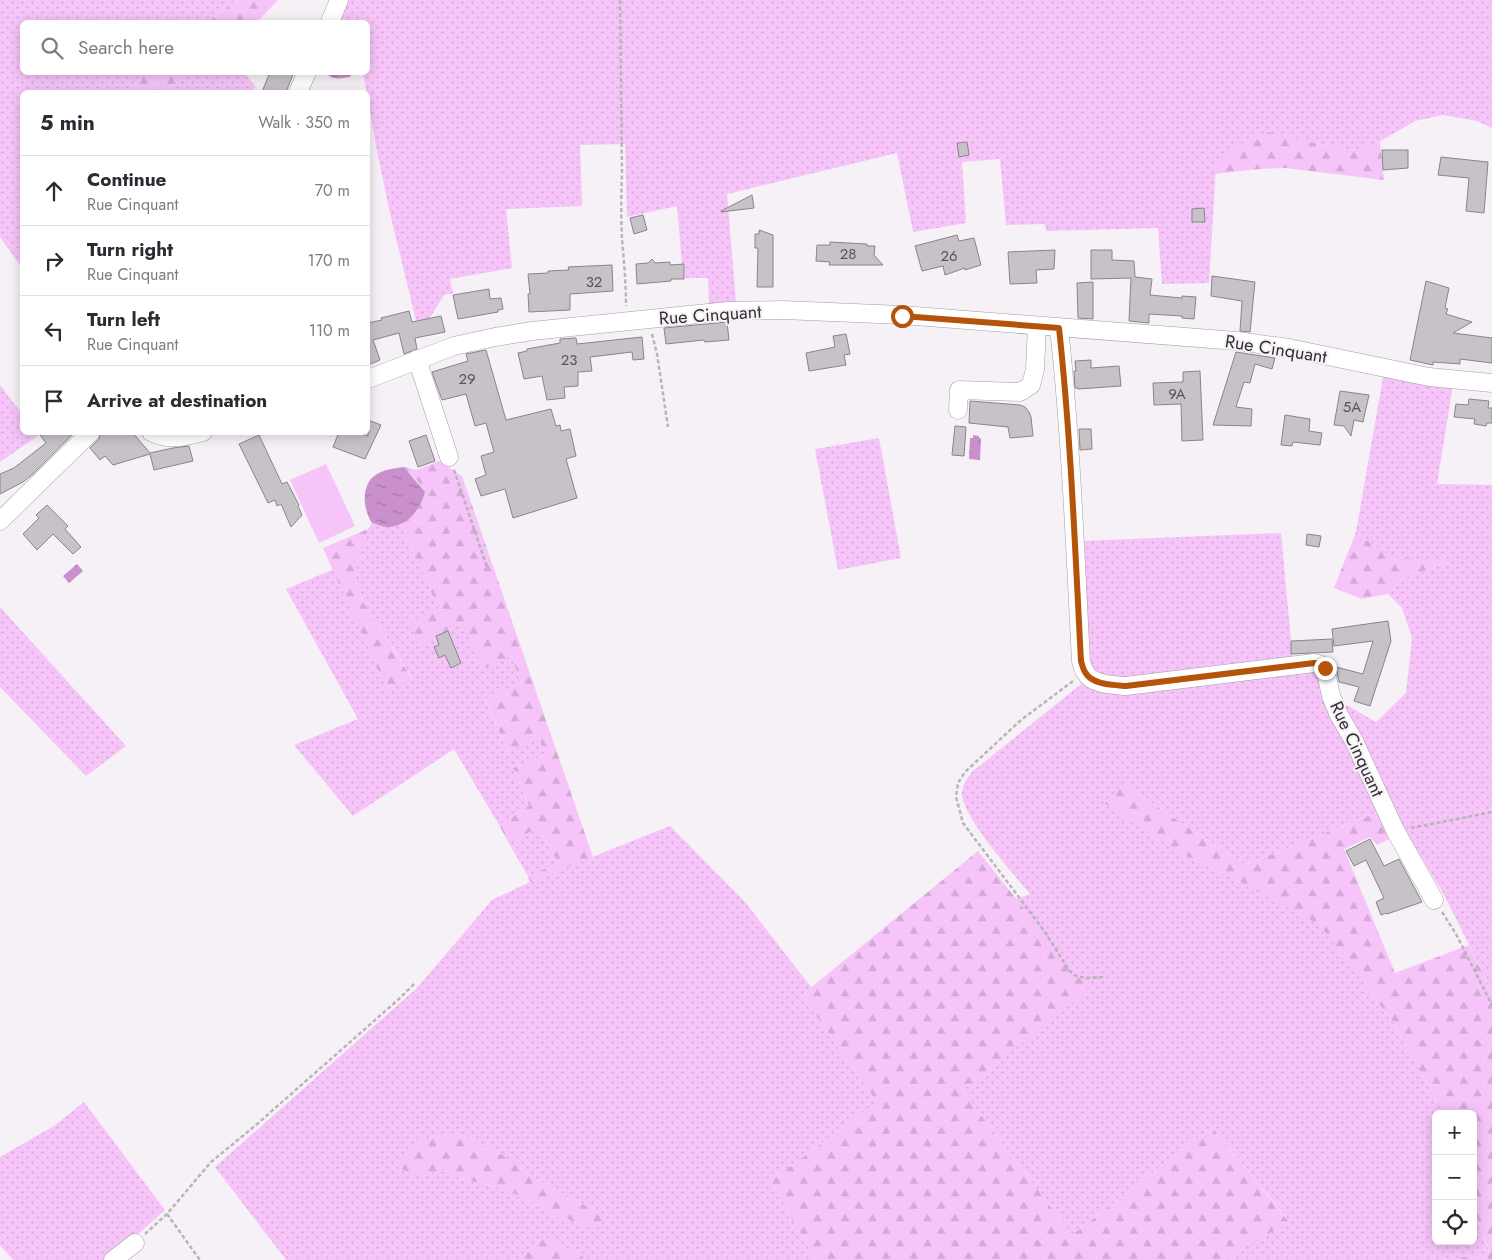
<!DOCTYPE html>
<meta charset="utf-8">
<style>
body{margin:0;font-family:Jost,sans-serif;background:#f7f7f7;color:#2b2b33}
.controls{position:absolute;right:15px;bottom:15px;display:grid;overflow:hidden;border-radius:8px;box-shadow:0 2px 12px #0003}
.controls button{width:45px;height:45px;display:grid;place-items:center;padding:0;border:0;border-bottom:1px solid #e1e1e2;background:#fff;color:#2b2b33;font:25px sans-serif}
.stop{position:absolute;width:15px;height:15px;margin:-11px;border:4px solid #b45309;border-radius:50%;background:#fff}
.stop.end{background:#b45309;border-color:#fff;box-shadow:0 1px 5px #0008}
.list{margin:0;padding:0;list-style:none}
h2{display:flex;justify-content:space-between;align-items:center;height:65px;margin:0;padding:0 20px;font-size:21px}
h2 small{font-size:16px;font-weight:400;color:#7c7c81}
.list li{display:grid;grid-template-columns:32px 1fr auto;gap:15px;align-items:center;box-sizing:border-box;height:70px;padding:0 20px;border-top:1px solid #e1e1e2}
.list b{display:block;font-size:19px;white-space:nowrap}
.list p{margin:0;font-size:16px;white-space:nowrap;color:#7c7c81}
.list em{font-size:16px;font-style:normal;color:#7c7c81}
.icon{flex:none;width:28px;height:28px;fill:none;stroke:currentColor;stroke-width:2;stroke-linecap:round;stroke-linejoin:round}
.map{position:relative;flex:none;width:1492px;height:1260px;overflow:hidden}
.search{position:absolute;background:#fff;box-shadow:0 2px 12px #0003;left:20px;top:20px;width:350px;height:55px;display:flex;align-items:center;gap:12px;box-sizing:border-box;padding:0 18px;border-radius:8px;color:#7c7c81;font-size:19px}
.panel{position:absolute;background:#fff;box-shadow:0 2px 12px #0003;left:20px;top:90px;width:350px;height:345px;border-radius:8px}
.map>svg:first-child{display:block}
.grass{fill:url(#grass-dots);fill-rule:evenodd}
.forest{fill:url(#forest-firs)}
.green{fill:#f6c4f9}
.water{fill:url(#water-ripples)}
.building{fill:#c7c2c8;stroke:#898489}
.lines{fill:none;stroke-linecap:round;stroke-linejoin:round}
.minor-casing{stroke:#a39ea3;stroke-width:19}
.path{stroke:#b8b4b8;stroke-width:2.5;stroke-dasharray:4 2.5;stroke-linecap:butt}
.minor{stroke:#fff;stroke-width:18}
.route{stroke:#b45309;stroke-width:6}
.labels{text-anchor:middle;dominant-baseline:central;stroke-width:4;stroke-linejoin:round;paint-order:stroke}
.number-label{font-size:15px;fill:#575458}
.street-label{font-size:18px;fill:#323032;stroke:#f6f1f6}
</style>
<div class="map">
<svg width="1492" height="1260" viewBox="0 0 1492 1260">
<defs>
<pattern id="grass-dots" width="8" height="8" patternUnits="userSpaceOnUse" patternTransform="scale(1.25)"><rect width="8" height="8" fill="#f6c4f9"/><path d="M2 2h.1M6 6h.1" fill="none" stroke="#d3a9d6" stroke-width="1.8" stroke-linecap="round"/></pattern>
<pattern id="forest-firs" width="22" height="20" patternUnits="userSpaceOnUse" patternTransform="scale(1.25)"><rect width="22" height="20" fill="#f6c4f9"/><path d="M5 1l3.5 6h-7zM16 11l3.5 6h-7z" fill="#d3a9d6"/></pattern>
<pattern id="water-ripples" width="26" height="14" patternUnits="userSpaceOnUse" patternTransform="scale(1.25)"><rect width="26" height="14" fill="#c990cd"/><path d="M2 4q2-2 4 0t4 0M15 11q2-2 4 0t4 0" fill="none" stroke="#a476a7"/></pattern>
</defs>
<rect width="100%" height="100%" fill="#f6f1f6"/>
<!-- grass -->
<g class="grass">
<polygon points="0,0 237,0 208,22 22,22 22,72 144,73 133,85 133,92 22,92 22,268 0,237"/>
<polygon points="344,0 1492,0 1492,128 1477,121 1443,115 1415,121 1372,146 1352,150 1310,142 1216,165 1209,283 1162,284 1158,228 1046,231 1045,224 1006,225 1000,159 962,162 966,223 913,232 897,153 727,194 736,303 709,306 708,278 685,278 685,264 682,264 677,206 627,217 625,144 580,145 582,206 506,209 512,268 450,279 453,293 444,295 429,319 432,334 420,337 389,209 377,151 363,73 368,72 368,22 334,22"/>
<polygon points="193,73 244,73 256,87 250,92 162,92"/>
<polygon points="1384,372 1453,385 1437,484 1492,485 1492,990 1443,893 1406,832 1338,700 1376,722 1406,693 1412,638 1402,608 1388,594 1404,579 1447,562 1389,557 1356,532"/>
<polygon points="0,385 22,414 22,432 37,433 39,435 0,462"/>
<polygon points="879,438 901,558 838,570 815,449"/>
<polygon points="372,523 387,527 402,524 405,537 440,608 419,645 463,623 511,656 521,682 485,700 507,750 539,738 545,755 513,768 529,806 499,825 454,749 353,816 294,745 358,719 286,589 334,569 388,691 412,677 363,602 355,578 357,562 368,529"/>
<polygon points="1281,533 1293,662 1104,680 1089,669 1081,541"/>
<polygon points="0,607 126,746 86,776 0,687"/>
<path d="M1313 671 1319 676 1383 810 1245 865 1123 784 1176 851 1242 883 1320 924 1392 1021 1436 1099 1441 1114H1436V1241H1473V1206L1490 1254 1444 1260H1223L1289 1221 1212 1127 1072 1235 962 1090 1088 990 1016 899 1030 894C1014 874 960 815 962 792 963 784 967 779 972 772L1085 681Z"/>
<path d="M670 826 745 902 811 987 802 995 877 1102 771 1181 816 1260H584L582 1255 545 1238 516 1260H286L215 1167 417 988 492 900 530 882ZM456 1133 478 1142 503 1156 532 1177 601 1214 586 1227 568 1219 550 1216 528 1199 497 1187 462 1179 447 1171 431 1172Z"/>
<polygon points="539,828 558,863 528,876 508,842"/>
<polygon points="84,1102 165,1210 137,1235 107,1260 13,1260 0,1245 0,1157 54,1126"/>
</g>
<!-- forest -->
<g class="forest">
<polygon points="237,0 278,0 257,22 208,22"/>
<polygon points="144,73 144,72 193,73 162,92 133,92 133,85"/>
<polygon points="1268,132 1310,142 1352,150 1372,146 1380,142 1384,180 1285,168 1259,169 1215,174 1216,165 1232,148"/>
<polygon points="439,461 462,476 593,857 530,882 528,876 558,863 539,828 508,842 499,825 529,806 513,768 545,755 539,738 507,750 485,699 521,682 511,656 482,669 463,623 419,645 410,623 439,608 405,537 402,524 417,512 419,483 404,467 417,470"/>
<polygon points="368,529 357,563 355,578 363,602 412,678 388,692 323,548"/>
<polygon points="1356,532 1389,557 1449,561 1404,579 1388,594 1362,599 1334,588"/>
<polygon points="1123,784 1245,865 1383,810 1396,836 1377,845 1370,837 1344,849 1395,973 1469,945 1492,990 1492,1260 1444,1260 1490,1253 1473,1206 1473,1114 1441,1114 1436,1099 1392,1021 1320,925 1242,883 1176,851 1104,803"/>
<polygon points="978,851 1089,990 962,1090 1072,1235 1212,1127 1289,1222 1223,1260 816,1260 771,1181 877,1102 802,995"/>
<path d="M456 1133 478 1142 504 1156 532 1177 601 1214 602 1224 596 1228 586 1227 568 1219 550 1216 528 1199 497 1187 462 1179 447 1171 410 1175 401 1168C401 1140 434 1137 456 1133Z"/>
<polygon points="545,1238 582,1255 584,1260 516,1260"/>
</g>
<!-- green -->
<polygon class="green" points="326,464 355,526 319,543 290,480"/>
<!-- water -->
<g class="water">
<path d="M353 72 350 77C342 78 331 81 327 73Z"/>
<polygon points="973,435 979,436 979,438 981,438 980,460 969,459 970,438 973,438"/>
<path d="M404 467 425 492C420 510 408 527 387 527 383 527 377 524 372 523 362 508 360 480 381 472 388 469 397 468 404 467Z"/>
<polygon points="77,564 83,571 69,583 63,576"/>
</g>
<!-- building -->
<g class="building">
<polygon points="270,72 294,72 286,92 262,92"/>
<polygon points="967,142 969,155 959,157 957,143"/>
<polygon points="1382,150 1408,150 1408,168 1383,170"/>
<polygon points="1441,157 1488,162 1484,213 1466,211 1469,178 1438,175"/>
<polygon points="752,195 754,208 721,212 721,211"/>
<polygon points="1204,208 1205,222 1192,222 1192,209"/>
<polygon points="643,215 647,230 634,234 630,218"/>
<polygon points="759,230 773,235 773,287 757,287 758,248 755,248 755,234 759,234"/>
<polygon points="957,235 959,241 974,238 981,265 965,270 965,268 945,275 943,266 922,271 915,246"/>
<polygon points="830,242 867,244 867,246 875,246 874,255 883,265 829,265 830,262 816,261 817,245 830,245"/>
<polygon points="1055,250 1054,269 1036,270 1037,283 1010,284 1008,252"/>
<polygon points="1091,250 1112,250 1112,260 1134,261 1135,277 1152,279 1150,295 1182,298 1182,296 1196,297 1194,319 1182,318 1182,316 1149,314 1149,323 1129,321 1131,278 1091,279"/>
<polygon points="652,259 655,263 670,262 670,265 684,264 684,279 671,279 671,281 637,284 636,264 648,263"/>
<polygon points="612,265 613,291 570,294 570,310 529,312 528,294 530,294 528,274 548,273 548,271 569,270 568,267"/>
<polygon points="1212,276 1255,282 1250,332 1240,331 1242,301 1211,296"/>
<polygon points="1426,281 1449,288 1445,308 1448,309 1446,314 1472,322 1453,333 1492,338 1492,363 1460,359 1460,364 1433,362 1433,365 1410,360"/>
<polygon points="1093,282 1093,319 1078,318 1077,283"/>
<polygon points="489,289 490,299 501,298 503,309 498,310 498,312 458,319 453,295"/>
<polygon points="409,311 412,322 441,316 445,332 415,338 417,349 404,354 399,333 373,340 380,360 368,365 368,323 382,320 381,318"/>
<polygon points="727,322 729,340 705,342 704,340 666,344 664,328"/>
<polygon points="846,334 850,354 844,355 846,365 809,371 806,353 835,347 833,336"/>
<polygon points="642,337 644,359 633,360 632,352 590,357 592,371 578,372 578,386 564,387 565,398 547,400 542,376 524,379 518,353 527,351 527,349 560,343 560,339 576,338 577,344"/>
<polygon points="486,350 506,420 551,409 556,426 560,425 561,431 570,429 576,456 566,459 577,498 513,518 505,489 481,496 475,479 486,475 481,456 494,452 486,423 475,426 466,394 442,400 432,372 468,361 466,354"/>
<polygon points="1236,352 1275,358 1272,369 1255,364 1250,383 1244,382 1236,407 1252,409 1251,426 1213,425"/>
<polygon points="1091,360 1091,368 1119,366 1121,386 1078,389 1078,388 1075,388 1074,371 1076,371 1075,361"/>
<polygon points="1200,371 1203,440 1182,441 1181,404 1154,405 1153,383 1183,382 1183,372"/>
<polygon points="1340,391 1369,395 1363,422 1354,420 1351,436 1344,426 1334,425"/>
<polygon points="1469,399 1489,401 1488,408 1492,408 1492,423 1487,423 1486,426 1474,424 1475,419 1454,417 1456,404 1468,405"/>
<polygon points="970,401 1020,405 1025,407 1029,412 1031,417 1033,436 1010,438 1008,427 969,423"/>
<polygon points="1285,415 1310,419 1309,431 1322,433 1320,445 1293,442 1292,446 1281,445"/>
<polygon points="368,420 381,425 365,459 333,447 339,432 358,432 368,436"/>
<polygon points="955,426 966,427 964,456 952,455"/>
<polygon points="1079,429 1091,429 1092,449 1080,450"/>
<polygon points="38,432 75,432 33,474 23,482 0,494 0,474 14,468 46,443"/>
<polygon points="101,432 132,432 150,453 173,448 189,446 193,461 154,470 150,454 113,465 105,456 100,460 90,448 99,439"/>
<polygon points="259,435 282,484 287,482 299,505 298,506 302,515 291,527 281,504 277,506 275,500 268,503 239,444"/>
<polygon points="426,435 435,461 418,467 409,441"/>
<polygon points="47,505 68,526 65,529 81,547 73,554 53,534 37,550 23,534 39,518 36,515"/>
<polygon points="1307,534 1321,536 1319,547 1306,545"/>
<polygon points="1388,621 1391,641 1370,706 1354,701 1359,687 1339,682 1336,667 1363,674 1373,641 1334,646 1332,629"/>
<polygon points="448,631 461,663 451,668 445,655 439,658 434,647 439,645 436,636"/>
<polygon points="1332,639 1333,652 1291,654 1291,641"/>
<polygon points="1370,839 1384,866 1399,859 1422,902 1387,914 1386,913 1381,915 1376,902 1384,898 1366,860 1354,866 1346,851"/>
</g>
<g class="lines">
<defs>
<g id="minor">
<polyline points="330,22 339,0"/>
<polyline points="298,92 307,72"/>
<path d="M1059 328C1071 438 1075 550 1081 661 1082 664 1083 669 1085 672 1092 685 1113 685 1126 686L1314 663 1319 664 1325 668 1331 696 1339 715 1354 741 1395 830 1434 900"/>
<polyline points="417,359 449,457"/>
<polyline points="368,379 454,346 495,337 532,331 728,311 783,310 902,315 1237,341 1289,348 1429,377 1492,383"/>
<polyline points="958,410 959,390 1020,392 1031,385 1035,369 1037,326"/>
<path d="M151 432C169 441 184 437 203 432"/>
<polyline points="0,521 91,432"/>
<polyline points="113,1260 135,1243"/>
</g>
</defs>
<!-- minor casing -->
<use href="#minor" class="minor-casing"/>
<!-- path -->
<g class="path">
<path d="M620 0 622 174C621 196 621 218 622 240 624 262 626 284 626 306"/>
<polyline points="652,334 657,354 668,427"/>
<polyline points="454,470 487,567"/>
<polyline points="1073,681 1021,720 965,772 958,783 956,797 963,823 1045,932 1068,969 1074,975 1085,978 1105,977"/>
<polyline points="1411,828 1492,812"/>
<polyline points="1442,912 1456,934 1492,1005"/>
<polyline points="167,1214 200,1260"/>
<polyline points="145,1234 167,1214 211,1162 256,1125 400,998 415,983"/>
</g>
<!-- minor -->
<use href="#minor" class="minor"/>
</g>
<g class="lines">
<!-- route -->
<path class="route" d="M902 316 1059 328C1071 438 1075 550 1081 661 1082 664 1083 669 1085 672 1092 685 1113 685 1126 686L1314 663 1320 664 1325 668"/>
</g>
<g class="labels">
<!-- number labels -->
<g class="number-label">
<text x="848" y="254">28</text>
<text x="949" y="256">26</text>
<text x="594" y="282">32</text>
<text x="569" y="360">23</text>
<text x="467" y="379">29</text>
<text x="1177" y="394">9A</text>
<text x="1352" y="407">5A</text>
</g>
<!-- street labels -->
<g class="street-label">
<text transform="translate(710 315) rotate(-4)">Rue Cinquant</text>
<text transform="translate(1276 349) rotate(9)">Rue Cinquant</text>
<text transform="translate(1357 749) rotate(65)">Rue Cinquant</text>
</g>
</g>
</svg>
<div class="controls">
<button>+</button>
<button>−</button>
<button><svg class="icon" aria-label="locate" viewBox="0 0 24 24"><circle cx="12" cy="12" r="6"/><path d="M12 2v4M12 18v4M2 12h4M18 12h4"/></svg></button>
</div>
<div class="stop" style="left:902px;top:316px"></div>
<div class="stop end" style="left:1325px;top:668px"></div>
<div class="search"><svg class="icon" aria-label="search" viewBox="0 0 24 24"><circle cx="10" cy="10" r="6"/><path d="M15 15l6 6"/></svg>Search here</div>
<section class="panel">
<h2>5 min<small>Walk · 350 m</small></h2>
<ul class="list">
<li><svg class="icon" aria-label="ahead" viewBox="0 0 24 24"><path d="M12 20V5M6 11l6-6 6 6"/></svg><div><b>Continue</b><p>Rue Cinquant</p></div><em>70 m</em></li>
<li><svg class="icon" aria-label="right" viewBox="0 0 24 24"><path d="M7 20v-9h11M14 6l5 5-5 5"/></svg><div><b>Turn right</b><p>Rue Cinquant</p></div><em>170 m</em></li>
<li><svg class="icon" aria-label="left" viewBox="0 0 24 24"><path d="M17 20v-9H6M10 6l-5 5 5 5"/></svg><div><b>Turn left</b><p>Rue Cinquant</p></div><em>110 m</em></li>
<li><svg class="icon" aria-label="arrive" viewBox="0 0 24 24"><path d="M6 21V4h12l-3 4 3 4H6"/></svg><div><b>Arrive at destination</b></div></li>
</ul>
</section>
</div>
